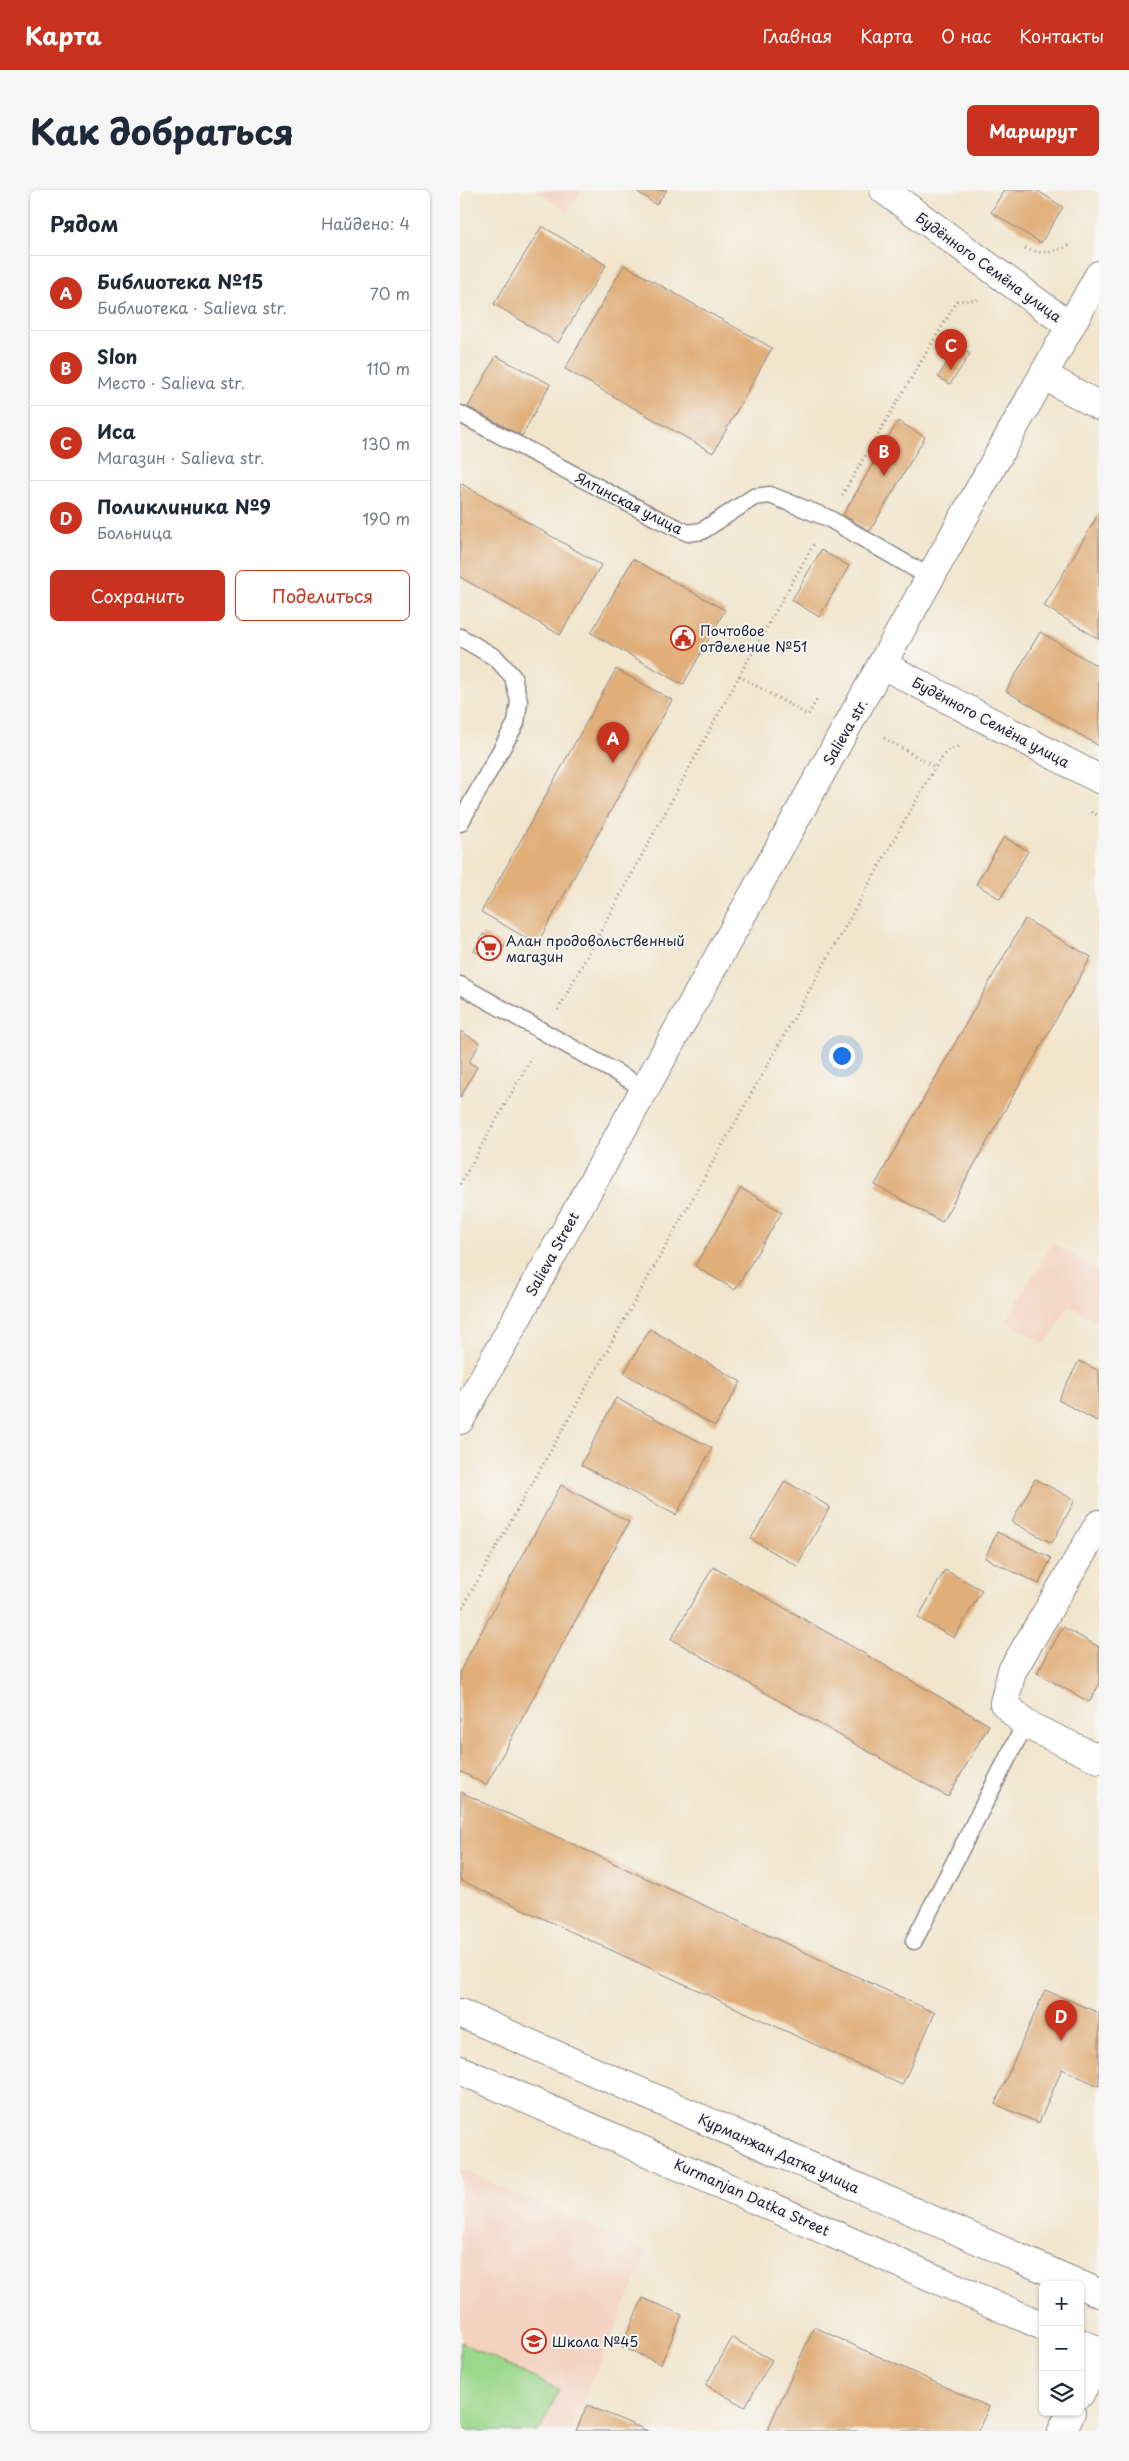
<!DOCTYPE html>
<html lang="ru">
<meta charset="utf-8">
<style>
body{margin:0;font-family:"Playpen Sans",sans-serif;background:#f6f6f7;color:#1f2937}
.controls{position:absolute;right:15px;bottom:15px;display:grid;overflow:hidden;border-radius:8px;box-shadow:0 1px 4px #0004}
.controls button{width:45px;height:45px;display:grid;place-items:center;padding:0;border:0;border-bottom:1px solid #e0e1e3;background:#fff;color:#1f2937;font:25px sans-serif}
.you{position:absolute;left:381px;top:865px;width:18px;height:18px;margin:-12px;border:4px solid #fff;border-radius:50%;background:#1a73e8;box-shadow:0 0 0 8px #1a73e833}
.badge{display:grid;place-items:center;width:32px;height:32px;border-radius:50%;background:#c8321e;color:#fff;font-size:16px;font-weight:700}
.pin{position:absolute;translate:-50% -41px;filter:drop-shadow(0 1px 2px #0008)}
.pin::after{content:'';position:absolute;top:26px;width:18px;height:15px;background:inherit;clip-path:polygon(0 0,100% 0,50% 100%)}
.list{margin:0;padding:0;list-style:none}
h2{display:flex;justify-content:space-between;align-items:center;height:65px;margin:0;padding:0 20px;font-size:21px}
h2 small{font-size:16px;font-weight:400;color:#747a83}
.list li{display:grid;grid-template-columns:32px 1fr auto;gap:15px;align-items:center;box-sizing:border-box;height:75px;padding:0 20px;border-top:1px solid #e0e1e3}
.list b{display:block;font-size:19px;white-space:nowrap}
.list p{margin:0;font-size:16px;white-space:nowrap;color:#747a83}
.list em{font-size:16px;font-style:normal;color:#747a83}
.actions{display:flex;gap:10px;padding:15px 20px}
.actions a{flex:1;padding:11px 0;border:1px solid #c8321e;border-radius:8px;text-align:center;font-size:18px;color:#c8321e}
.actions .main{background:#c8321e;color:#fff}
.icon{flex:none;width:28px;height:28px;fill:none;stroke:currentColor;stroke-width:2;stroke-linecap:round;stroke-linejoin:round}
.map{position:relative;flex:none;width:639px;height:2241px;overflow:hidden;border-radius:8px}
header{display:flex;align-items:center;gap:30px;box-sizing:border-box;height:70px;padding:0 25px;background:#c8321e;color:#fff}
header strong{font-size:24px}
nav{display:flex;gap:28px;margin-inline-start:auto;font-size:18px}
.intro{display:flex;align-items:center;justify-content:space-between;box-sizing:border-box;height:120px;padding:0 30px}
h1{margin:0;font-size:35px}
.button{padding:12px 22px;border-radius:8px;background:#c8321e;color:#fff;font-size:18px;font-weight:700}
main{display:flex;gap:30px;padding:0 30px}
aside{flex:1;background:#fff;border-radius:8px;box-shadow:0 1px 4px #0004}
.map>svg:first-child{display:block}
.built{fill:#f4d3c1}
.green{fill:#9cd88c;stroke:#5f7d64}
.building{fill:#e0ae79}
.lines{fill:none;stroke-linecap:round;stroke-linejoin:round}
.lane-casing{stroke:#8a8484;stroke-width:19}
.street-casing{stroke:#8a8484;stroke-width:30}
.secondary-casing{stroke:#8a8484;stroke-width:30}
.primary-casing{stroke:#8a8484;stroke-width:30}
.path{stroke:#8a8484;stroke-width:3;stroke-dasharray:1 4;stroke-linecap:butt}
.lane{stroke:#fff;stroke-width:16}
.street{stroke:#fff;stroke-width:28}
.secondary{stroke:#fff;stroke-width:28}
.primary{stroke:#fff;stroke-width:28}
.labels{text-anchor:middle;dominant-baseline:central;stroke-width:4;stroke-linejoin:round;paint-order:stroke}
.street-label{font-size:14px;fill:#22223b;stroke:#f6f6f2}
.poi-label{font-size:14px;fill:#22223b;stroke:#f6f6f2;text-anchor:start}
</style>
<header>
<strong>Карта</strong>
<nav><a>Главная</a><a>Карта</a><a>О нас</a><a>Контакты</a></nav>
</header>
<div class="intro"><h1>Как добраться</h1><a class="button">Маршрут</a></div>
<main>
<aside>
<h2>Рядом<small>Найдено: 4</small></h2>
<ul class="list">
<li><span class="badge">A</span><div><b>Библиотека №15</b><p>Библиотека · Salieva str.</p></div><em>70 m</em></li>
<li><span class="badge">B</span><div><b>Slon</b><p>Место · Salieva str.</p></div><em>110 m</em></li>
<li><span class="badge">C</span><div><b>Иса</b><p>Магазин · Salieva str.</p></div><em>130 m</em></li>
<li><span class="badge">D</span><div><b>Поликлиника №9</b><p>Больница</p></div><em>190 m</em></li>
</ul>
<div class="actions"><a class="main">Сохранить</a><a>Поделиться</a></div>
</aside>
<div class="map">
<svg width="639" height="2241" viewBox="0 0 639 2241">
<rect width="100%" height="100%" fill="#f6f6f2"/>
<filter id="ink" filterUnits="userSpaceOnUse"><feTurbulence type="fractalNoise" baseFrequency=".02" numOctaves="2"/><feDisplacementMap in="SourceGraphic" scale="10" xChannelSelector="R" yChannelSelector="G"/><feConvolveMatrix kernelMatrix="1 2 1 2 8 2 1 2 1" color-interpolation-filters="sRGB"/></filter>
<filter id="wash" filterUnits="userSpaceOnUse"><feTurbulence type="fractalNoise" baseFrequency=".0096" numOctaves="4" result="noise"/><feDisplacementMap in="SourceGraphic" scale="20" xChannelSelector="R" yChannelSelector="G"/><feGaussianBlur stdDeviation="1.12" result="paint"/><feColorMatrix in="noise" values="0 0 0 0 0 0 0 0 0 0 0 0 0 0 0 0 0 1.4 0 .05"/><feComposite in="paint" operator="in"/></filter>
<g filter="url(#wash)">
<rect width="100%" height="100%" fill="#f1e5cc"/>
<!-- built -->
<g class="built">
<polygon points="75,0 122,0 108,22"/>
<polygon points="592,1053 639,1081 639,1132 609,1115 586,1154 546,1131"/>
<polygon points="0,1979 188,2062 110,2241 0,2241"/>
</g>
<!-- green -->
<polygon class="green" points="0,2152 99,2200 79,2241 0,2241"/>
<g id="blocks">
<!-- building -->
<g class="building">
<polygon points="175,0 207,0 196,15"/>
<polygon points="544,0 576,0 603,17 581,53 531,22"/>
<polygon points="82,36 146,75 98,153 34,114"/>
<polygon points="164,75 312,158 253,263 105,179"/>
<polygon points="497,156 510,164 490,194 478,187"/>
<polygon points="36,166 90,194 62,246 8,217"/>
<polygon points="438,231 465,247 410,341 383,325"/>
<polygon points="0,293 141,375 100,445 0,387"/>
<polygon points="639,323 639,449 584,416"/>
<polygon points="361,360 389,376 359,427 332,410"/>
<polygon points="173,369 265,420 223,495 131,443"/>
<polygon points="580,442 639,477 639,556 546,501"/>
<polygon points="156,479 212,510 77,754 21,722"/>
<polygon points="544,647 568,661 540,709 516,694"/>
<polygon points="565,729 631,767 482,1032 415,995"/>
<polygon points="23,744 45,756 35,772 14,761"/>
<polygon points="0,841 20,853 9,872 17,877 0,908"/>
<polygon points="281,998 322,1022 275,1100 235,1076"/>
<polygon points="190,1139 281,1192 255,1236 164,1183"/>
<polygon points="619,1171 639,1181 639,1232 598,1210"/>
<polygon points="156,1208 252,1258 216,1325 121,1275"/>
<polygon points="575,1289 615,1310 592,1353 552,1332"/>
<polygon points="325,1291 370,1317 337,1376 291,1349"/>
<polygon points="101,1295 169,1332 26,1595 0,1581 0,1481"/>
<polygon points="537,1342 591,1368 579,1394 525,1368"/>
<polygon points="253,1377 529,1535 488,1607 211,1449"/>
<polygon points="485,1380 522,1400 494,1448 458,1428"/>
<polygon points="603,1437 639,1457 639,1495 629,1512 577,1483"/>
<polygon points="1,1602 475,1823 442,1895 0,1690"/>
<polygon points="585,1800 639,1823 639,1896 602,1879 579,1933 535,1914"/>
<polygon points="183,2108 222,2125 201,2174 161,2156"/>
<polygon points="354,2137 529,2217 518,2241 307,2241"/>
<polygon points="272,2148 312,2170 285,2217 246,2195"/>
<polygon points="127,2215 188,2241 116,2241"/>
</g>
</g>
</g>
<g filter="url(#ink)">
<use href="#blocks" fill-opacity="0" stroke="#8a8484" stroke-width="1"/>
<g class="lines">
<defs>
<g id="lane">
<polyline points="0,224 198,329 228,343 242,341 294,307 310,305 368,328 471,388"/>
<polyline points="0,447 36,468 53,487 59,511 56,533 0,633"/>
<polyline points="0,795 184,898"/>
<polyline points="454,1751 565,1534"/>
</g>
<g id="street">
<polyline points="583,185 639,216"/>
<polyline points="423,475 639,589"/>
<polyline points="639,1334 552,1481 544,1513 565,1534 639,1569"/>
<polyline points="620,2204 639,2166"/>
<polyline points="602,2241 611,2222"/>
</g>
<g id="secondary">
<polyline points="424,0 610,136"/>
<polyline points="0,1230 639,85"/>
</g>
<g id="primary">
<polyline points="0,1823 639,2103"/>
<polyline points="0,1880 583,2136"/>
<polyline points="620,2153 639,2161"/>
</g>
</defs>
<!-- lane casing -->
<use href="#lane" class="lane-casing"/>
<!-- street casing -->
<use href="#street" class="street-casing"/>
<!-- secondary casing -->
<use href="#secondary" class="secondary-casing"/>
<!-- primary casing -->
<use href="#primary" class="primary-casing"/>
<!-- path -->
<g class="path">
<path d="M565 58C583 66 595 62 611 54"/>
<polyline points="382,305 497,111 518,110"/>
<polyline points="279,486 348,525 358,508"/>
<polyline points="424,548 475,577"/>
<polyline points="631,622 639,626"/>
<polyline points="98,820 279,486 355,352"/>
<polyline points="0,994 72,867"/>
<polyline points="0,1422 475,577 487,561 501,555"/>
</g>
<!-- lane -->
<use href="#lane" class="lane"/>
<!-- street -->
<use href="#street" class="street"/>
<!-- secondary -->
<use href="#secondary" class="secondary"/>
<!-- primary -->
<use href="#primary" class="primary"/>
</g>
</g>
<!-- icons -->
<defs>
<symbol id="civic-ring" viewBox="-11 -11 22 22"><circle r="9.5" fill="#f6f6f2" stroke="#c8321e" stroke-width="1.5"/><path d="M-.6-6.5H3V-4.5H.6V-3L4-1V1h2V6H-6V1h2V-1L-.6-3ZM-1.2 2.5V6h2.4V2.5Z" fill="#c8321e"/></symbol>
<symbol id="supermarket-ring" viewBox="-11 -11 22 22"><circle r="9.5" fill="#f6f6f2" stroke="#c8321e" stroke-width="1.5"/><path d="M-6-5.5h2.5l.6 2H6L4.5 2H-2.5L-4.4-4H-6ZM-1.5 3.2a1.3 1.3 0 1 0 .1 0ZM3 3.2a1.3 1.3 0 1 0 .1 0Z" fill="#c8321e"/></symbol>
<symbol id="school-ring" viewBox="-11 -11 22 22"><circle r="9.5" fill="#f6f6f2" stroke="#c8321e" stroke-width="1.5"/><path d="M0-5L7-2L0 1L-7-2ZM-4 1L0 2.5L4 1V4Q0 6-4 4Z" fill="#c8321e"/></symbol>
</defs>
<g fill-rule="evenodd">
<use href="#civic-ring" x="209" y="434" width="28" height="28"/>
<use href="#supermarket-ring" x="15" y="744" width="28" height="28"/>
<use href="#school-ring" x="60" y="2137" width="28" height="28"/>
</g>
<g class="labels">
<!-- street labels -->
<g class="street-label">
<text transform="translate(529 77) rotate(36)">Будённого Семёна улица</text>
<text transform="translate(169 313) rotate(27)">Ялтинская улица</text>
<text transform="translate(531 532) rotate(28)">Будённого Семёна улица</text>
<text transform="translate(385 542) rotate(-60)">Salieva str.</text>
<text transform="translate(92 1064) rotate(-61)">Salieva Street</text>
<text transform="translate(319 1963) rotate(24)">Курманжан Датка улица</text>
<text transform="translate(292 2007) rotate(24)">Kurmanjan Datka Street</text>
</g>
<!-- poi labels -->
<g class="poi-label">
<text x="240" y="440">Почтовое<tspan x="240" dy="16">отделение №51</tspan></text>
<text x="46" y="750">Алан продовольственный<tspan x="46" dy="16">магазин</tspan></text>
<text x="92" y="2151">Школа №45</text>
</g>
</g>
</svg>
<div class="controls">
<button>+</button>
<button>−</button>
<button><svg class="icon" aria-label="layers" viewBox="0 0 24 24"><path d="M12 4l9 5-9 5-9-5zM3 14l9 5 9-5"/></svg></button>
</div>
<div class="you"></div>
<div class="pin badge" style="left:153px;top:573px">A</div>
<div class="pin badge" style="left:424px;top:286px">B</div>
<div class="pin badge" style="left:491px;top:180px">C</div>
<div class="pin badge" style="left:601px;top:1851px">D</div>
</div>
</main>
